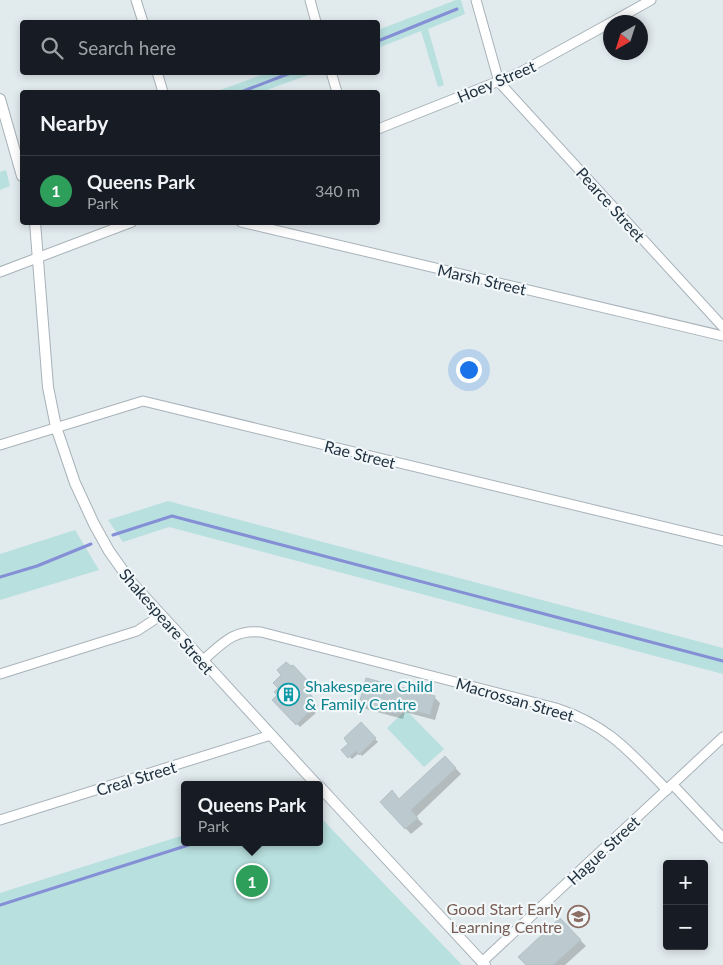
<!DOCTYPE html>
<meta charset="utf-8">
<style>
body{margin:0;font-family:Lato,sans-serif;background:#20242c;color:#f1f3f6}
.controls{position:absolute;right:15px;bottom:15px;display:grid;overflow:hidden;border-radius:5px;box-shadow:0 2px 8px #0003}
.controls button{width:45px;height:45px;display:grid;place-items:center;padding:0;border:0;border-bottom:1px solid #363941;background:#171b24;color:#f1f3f6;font:25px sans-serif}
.compass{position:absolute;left:603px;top:15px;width:45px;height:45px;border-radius:50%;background:#171b24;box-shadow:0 2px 8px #0003;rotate:219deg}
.you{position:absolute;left:468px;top:369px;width:18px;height:18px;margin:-12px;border:4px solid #fff;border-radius:50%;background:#1a73e8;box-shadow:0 0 0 8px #1a73e833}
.badge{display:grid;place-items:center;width:32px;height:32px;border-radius:50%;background:#fcf64f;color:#fff;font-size:16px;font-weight:700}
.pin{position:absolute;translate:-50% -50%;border:2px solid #fff;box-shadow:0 1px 5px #0006}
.popup{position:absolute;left:181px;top:781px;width:142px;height:65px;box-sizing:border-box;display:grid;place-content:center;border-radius:5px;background:#171b24;filter:drop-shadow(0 1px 4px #0005);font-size:16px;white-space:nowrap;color:#9ea1a6}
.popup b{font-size:19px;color:#f1f3f6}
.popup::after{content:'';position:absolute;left:50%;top:100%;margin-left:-10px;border:10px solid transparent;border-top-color:#171b24}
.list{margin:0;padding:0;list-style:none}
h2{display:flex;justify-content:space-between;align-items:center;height:65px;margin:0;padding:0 20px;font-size:21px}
h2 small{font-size:16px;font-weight:400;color:#9ea1a6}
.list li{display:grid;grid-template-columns:32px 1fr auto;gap:15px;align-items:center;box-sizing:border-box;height:70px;padding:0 20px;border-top:1px solid #363941}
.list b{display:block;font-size:19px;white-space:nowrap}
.list p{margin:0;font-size:16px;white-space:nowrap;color:#9ea1a6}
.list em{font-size:16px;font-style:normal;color:#9ea1a6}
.icon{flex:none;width:28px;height:28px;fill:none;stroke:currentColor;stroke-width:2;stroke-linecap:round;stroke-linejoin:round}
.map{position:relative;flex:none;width:723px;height:965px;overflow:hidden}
.search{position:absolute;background:#171b24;box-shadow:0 2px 8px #0003;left:20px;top:20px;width:360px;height:55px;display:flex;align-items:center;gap:12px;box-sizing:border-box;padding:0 18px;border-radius:5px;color:#9ea1a6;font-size:19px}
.panel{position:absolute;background:#171b24;box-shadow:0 2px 8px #0003;left:20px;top:90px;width:360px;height:135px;border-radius:5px}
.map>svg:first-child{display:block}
.green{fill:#b8e0df}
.shadow{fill:#0003}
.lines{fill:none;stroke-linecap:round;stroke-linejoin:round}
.stream{stroke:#858fd6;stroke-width:3}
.building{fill:#bcc9ce;stroke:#b3c1c7}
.minor-casing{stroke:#a7b2b9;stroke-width:11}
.tertiary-casing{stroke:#a7b2b9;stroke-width:12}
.minor{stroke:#fff;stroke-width:9}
.tertiary{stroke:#fff;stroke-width:10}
.labels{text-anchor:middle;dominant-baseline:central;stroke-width:4.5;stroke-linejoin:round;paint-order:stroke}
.street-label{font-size:16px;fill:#20313f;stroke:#f2f7f9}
.culture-label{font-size:16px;fill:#0d838f;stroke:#f2f7f9;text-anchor:start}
.education-label{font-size:16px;fill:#785e54;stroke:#f2f7f9;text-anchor:end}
</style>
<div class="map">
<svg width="723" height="965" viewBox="0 0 723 965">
<rect width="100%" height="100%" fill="#e1eaed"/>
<!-- green -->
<g class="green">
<polygon points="456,0 461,0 465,14 428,29 444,85 438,87 421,31 378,48 378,30"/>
<polygon points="267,73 314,73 261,92 215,92"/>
<polygon points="6,170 10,186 0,190 0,172"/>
<polygon points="168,501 723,648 723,674 169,527 123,542 108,520"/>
<polygon points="75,530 99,570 0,600 0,554"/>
<polygon points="406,710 444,749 424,767 387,728"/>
<polygon points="320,817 462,965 0,965 0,893 184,835 184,842 320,842"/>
</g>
<!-- shadow -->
<g class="shadow">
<polygon points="293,666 312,686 306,692 318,705 313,710 316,713 300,727 274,700 279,695 279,688"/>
<polygon points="434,697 440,703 435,720 405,712 403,719 366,709 360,703"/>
<polygon points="361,724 378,742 362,756 359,753 352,759 343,751 350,744"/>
<polygon points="445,757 461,774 416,817 423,824 411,834 381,802 400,800"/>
<polygon points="560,920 586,946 565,965 528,965"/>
</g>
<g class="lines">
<!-- stream -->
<g class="stream">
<polyline points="378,41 457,9"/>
<polyline points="241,92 293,72"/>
<polyline points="113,535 172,516 723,661"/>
<polyline points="0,577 37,566 91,544"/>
<polyline points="0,905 198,842"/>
</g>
</g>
<!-- building -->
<g class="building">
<polygon points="286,662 291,666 293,665 309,682 304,687 315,700 310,705 313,708 296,725 272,700 277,695 274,692 278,688 273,683 281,675 277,670"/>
<polygon points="366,678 435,696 430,715 399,707 397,714 359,704"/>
<polygon points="361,722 376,738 359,755 356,751 348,758 341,750 348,744 344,738"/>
<polygon points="445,756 456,768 411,810 418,818 405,829 380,802 392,790 399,799"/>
<polygon points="560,918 581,940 553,965 526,965 518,957"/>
</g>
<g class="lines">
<defs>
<g id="minor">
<polyline points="136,0 143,22"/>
<polyline points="310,0 316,22"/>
<polyline points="476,0 499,82 723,327"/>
<polyline points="612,22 651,0"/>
<polyline points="157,72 163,92"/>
<polyline points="331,72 337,92"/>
<polyline points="378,129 519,73 610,23"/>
<polyline points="241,222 723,336"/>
<polyline points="0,272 132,222"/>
<polyline points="0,445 143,401 723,541"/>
<path d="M202 661C222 644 233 629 261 632L556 708C608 725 630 752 667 790"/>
<polyline points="0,674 137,631 160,616"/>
<polyline points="673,785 723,838"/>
<polyline points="0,820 271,735"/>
<polyline points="482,962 723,737"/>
</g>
<g id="tertiary">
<polyline points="0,99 22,176"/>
<polyline points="35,222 48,387 56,427 75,483 94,524 109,551 131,582 317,785"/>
<polyline points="320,787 485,965"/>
</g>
</defs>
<!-- minor casing -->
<use href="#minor" class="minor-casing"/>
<!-- tertiary casing -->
<use href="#tertiary" class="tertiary-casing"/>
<!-- minor -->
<use href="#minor" class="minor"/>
<!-- tertiary -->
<use href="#tertiary" class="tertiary"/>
</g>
<!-- icons -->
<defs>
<symbol id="building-ring" viewBox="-11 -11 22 22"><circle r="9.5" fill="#f2f7f9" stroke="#0f9aa8" stroke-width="1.5"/><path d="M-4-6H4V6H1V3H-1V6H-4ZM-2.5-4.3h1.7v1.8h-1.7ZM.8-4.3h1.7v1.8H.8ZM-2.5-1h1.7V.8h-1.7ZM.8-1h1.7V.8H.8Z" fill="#0f9aa8"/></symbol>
<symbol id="school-ring" viewBox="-11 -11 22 22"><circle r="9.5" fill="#f2f7f9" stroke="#8d6e63" stroke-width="1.5"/><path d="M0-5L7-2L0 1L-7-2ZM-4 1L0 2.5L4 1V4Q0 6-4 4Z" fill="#8d6e63"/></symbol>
</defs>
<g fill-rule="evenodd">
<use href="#building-ring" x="276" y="682" width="25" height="25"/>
<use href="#school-ring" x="566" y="904" width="25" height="25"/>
</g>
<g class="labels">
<!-- street labels -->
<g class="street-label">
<text transform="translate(496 81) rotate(-23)">Hoey Street</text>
<text transform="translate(611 204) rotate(48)">Pearce Street</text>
<text transform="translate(482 279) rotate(13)">Marsh Street</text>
<text transform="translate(360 454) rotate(14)">Rae Street</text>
<text transform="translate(167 621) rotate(49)">Shakespeare Street</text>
<text transform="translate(515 699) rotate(16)">Macrossan Street</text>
<text transform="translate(136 778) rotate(-17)">Creal Street</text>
<text transform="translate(603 850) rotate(-43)">Hague Street</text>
</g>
<!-- culture labels -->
<g class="culture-label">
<text x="305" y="685">Shakespeare Child<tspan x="305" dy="18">&amp; Family Centre</tspan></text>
</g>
<!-- education labels -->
<g class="education-label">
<text x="562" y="908">Good Start Early<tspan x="562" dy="18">Learning Centre</tspan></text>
</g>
</g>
</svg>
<div class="controls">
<button>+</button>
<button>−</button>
</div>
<svg class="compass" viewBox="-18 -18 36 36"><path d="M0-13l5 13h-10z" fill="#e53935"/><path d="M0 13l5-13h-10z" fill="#9ea1a6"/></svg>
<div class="you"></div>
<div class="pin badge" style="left:252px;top:881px;background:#2e9e5b">1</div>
<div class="popup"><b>Queens Park</b>Park</div>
<div class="search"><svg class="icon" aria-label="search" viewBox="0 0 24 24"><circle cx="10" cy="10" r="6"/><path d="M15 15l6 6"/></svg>Search here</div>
<section class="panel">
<h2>Nearby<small></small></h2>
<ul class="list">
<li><span class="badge" style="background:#2e9e5b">1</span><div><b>Queens Park</b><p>Park</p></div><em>340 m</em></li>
</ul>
</section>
</div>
